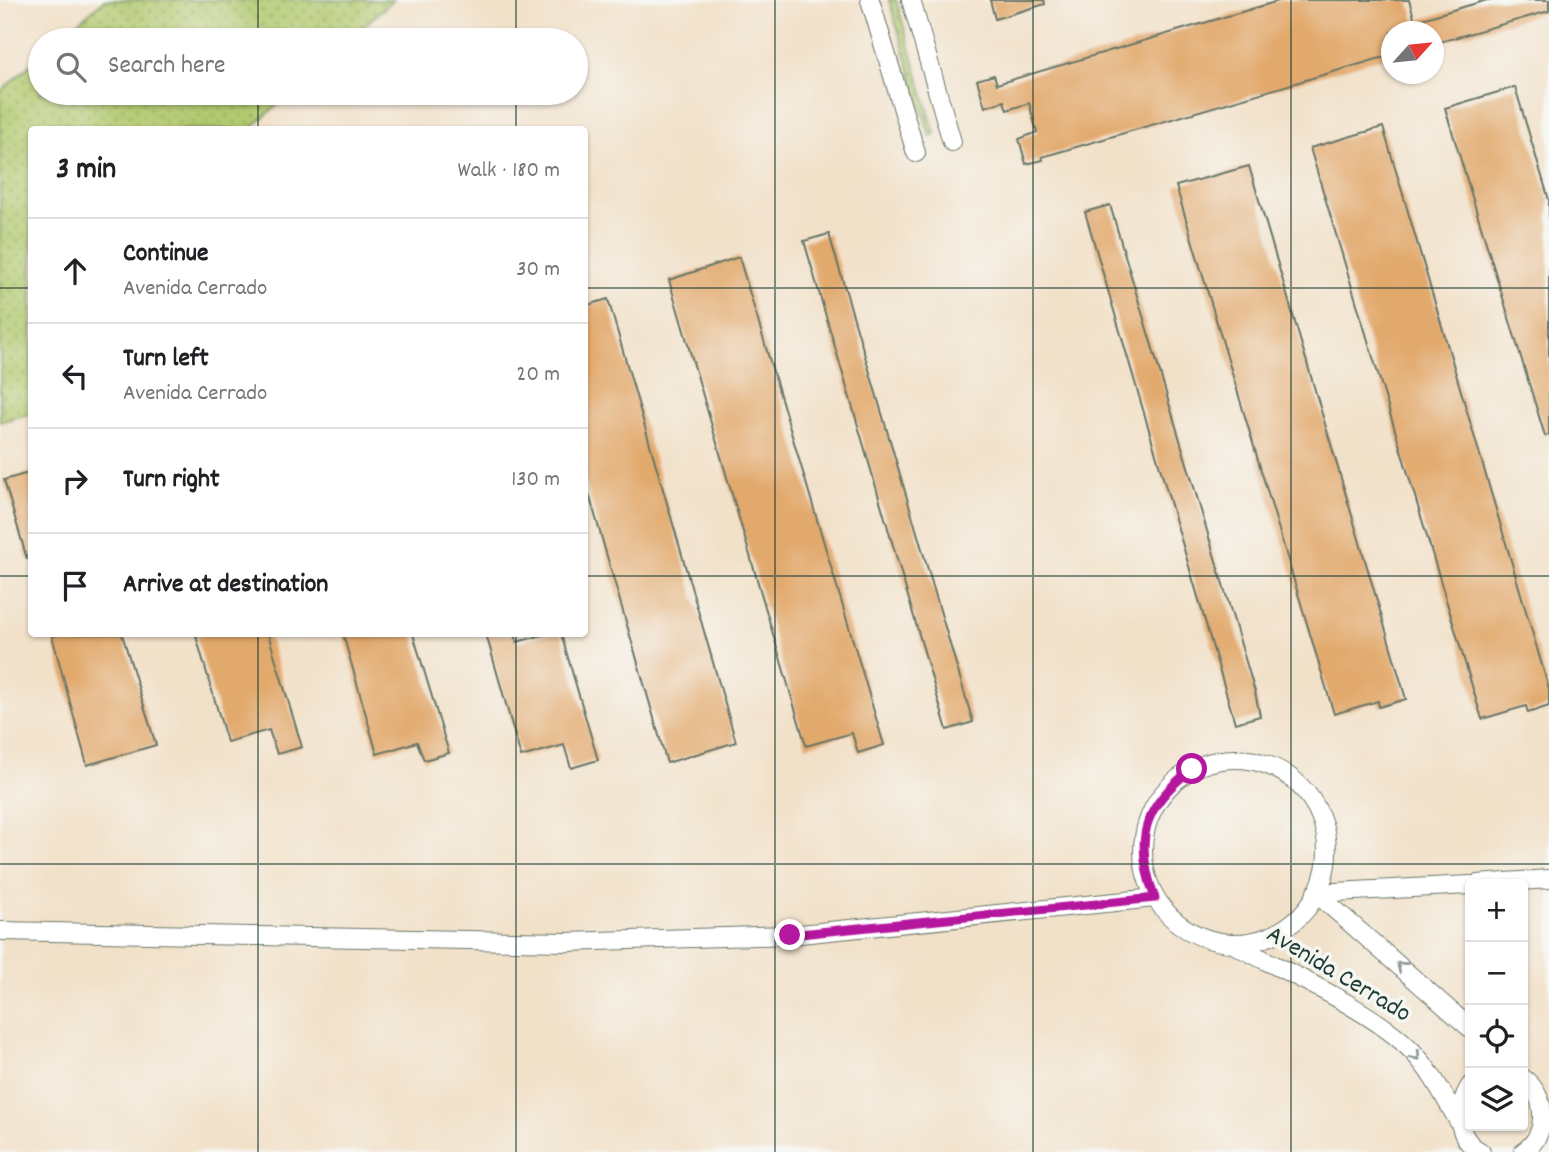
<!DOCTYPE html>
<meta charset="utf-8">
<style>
body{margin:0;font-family:Dekko,sans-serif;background:#f2f2f2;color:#202124}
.controls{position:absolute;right:21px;bottom:21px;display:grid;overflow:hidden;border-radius:7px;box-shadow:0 2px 5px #0004}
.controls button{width:63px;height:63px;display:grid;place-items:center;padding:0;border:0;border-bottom:2px solid #e0e0e0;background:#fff;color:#202124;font:35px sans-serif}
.compass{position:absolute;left:1381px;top:21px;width:63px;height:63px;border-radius:50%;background:#fff;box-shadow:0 2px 5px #0004;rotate:63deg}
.stop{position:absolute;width:21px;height:21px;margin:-16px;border:5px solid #b5179e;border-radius:50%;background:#fff}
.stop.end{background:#b5179e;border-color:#fff;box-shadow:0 2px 7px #0008}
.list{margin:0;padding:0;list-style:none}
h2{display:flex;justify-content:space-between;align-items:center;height:91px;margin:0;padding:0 28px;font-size:30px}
h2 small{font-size:23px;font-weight:400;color:#757577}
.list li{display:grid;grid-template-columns:46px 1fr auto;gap:21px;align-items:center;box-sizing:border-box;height:105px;padding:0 28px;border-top:2px solid #e0e0e0}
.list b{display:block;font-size:26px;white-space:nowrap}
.list p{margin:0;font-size:23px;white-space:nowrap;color:#757577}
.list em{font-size:23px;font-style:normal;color:#757577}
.icon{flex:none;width:38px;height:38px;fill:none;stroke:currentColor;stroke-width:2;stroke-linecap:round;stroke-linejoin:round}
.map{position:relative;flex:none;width:1549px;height:1152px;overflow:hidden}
.search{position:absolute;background:#fff;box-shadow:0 2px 5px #0004;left:28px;top:28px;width:560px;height:77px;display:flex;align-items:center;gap:18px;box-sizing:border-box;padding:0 24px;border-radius:38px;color:#757577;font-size:26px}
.panel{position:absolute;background:#fff;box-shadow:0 2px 5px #0004;left:28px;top:126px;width:560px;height:511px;border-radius:7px}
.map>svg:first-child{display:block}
.grass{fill:url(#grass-dots);stroke:#688351;stroke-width:2}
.building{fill:#e2a96c}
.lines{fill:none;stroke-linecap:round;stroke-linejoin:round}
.street-casing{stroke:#697668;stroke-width:20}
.street{stroke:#fff;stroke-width:18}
.oneway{stroke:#8f9e9a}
.route{stroke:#b5179e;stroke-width:9}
.grid{fill:none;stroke:#1f3d34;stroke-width:2;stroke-opacity:0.55}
.labels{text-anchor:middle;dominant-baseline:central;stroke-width:7;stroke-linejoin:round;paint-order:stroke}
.street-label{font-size:26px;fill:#1f3d34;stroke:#f6f6f2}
</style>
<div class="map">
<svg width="1549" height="1152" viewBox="0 0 1549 1152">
<defs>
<pattern id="grass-dots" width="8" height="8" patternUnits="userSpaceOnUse" patternTransform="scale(1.75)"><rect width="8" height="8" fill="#b2c96e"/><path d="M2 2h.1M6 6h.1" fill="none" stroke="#90a45b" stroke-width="1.8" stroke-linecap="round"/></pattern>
</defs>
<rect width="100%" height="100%" fill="#f6f6f2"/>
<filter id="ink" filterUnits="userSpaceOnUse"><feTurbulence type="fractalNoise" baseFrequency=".0143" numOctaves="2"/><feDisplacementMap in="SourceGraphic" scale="14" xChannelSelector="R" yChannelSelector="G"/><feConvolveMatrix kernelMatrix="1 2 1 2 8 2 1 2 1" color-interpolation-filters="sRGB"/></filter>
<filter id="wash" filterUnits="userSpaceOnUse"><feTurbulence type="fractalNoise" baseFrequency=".00686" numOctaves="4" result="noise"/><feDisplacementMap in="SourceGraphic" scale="28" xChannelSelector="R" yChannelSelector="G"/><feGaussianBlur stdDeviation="1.57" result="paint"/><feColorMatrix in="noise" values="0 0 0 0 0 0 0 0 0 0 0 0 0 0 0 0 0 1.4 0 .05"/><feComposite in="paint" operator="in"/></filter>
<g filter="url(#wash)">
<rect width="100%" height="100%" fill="#f2e1c9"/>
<!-- grass -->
<g class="grass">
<polygon points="104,0 393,0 348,40 58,40"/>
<polygon points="889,0 896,0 935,134 930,136"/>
<polygon points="40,56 40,93 291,93 250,129 32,130 31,413 0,422 0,92"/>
</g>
<g id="blocks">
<!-- building -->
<g class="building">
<polygon points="990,0 1044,0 1045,4 995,19"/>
<polygon points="1282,0 1409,0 1415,21 1487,0 1549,0 1549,11 1433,44 1433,32 1391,32 1391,55 1042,157 1043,160 1026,164 1019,139 1037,132 1029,103 1007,110 1004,101 985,107 977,80 994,75 997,84"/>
<polygon points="1515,87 1549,200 1549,435 1545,436 1445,108"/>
<polygon points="1383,127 1549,689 1549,706 1528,713 1526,706 1482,719 1310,148"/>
<polygon points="1249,166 1406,699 1379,707 1378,701 1334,714 1176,186"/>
<polygon points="1110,205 1255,692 1260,716 1235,723 1085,212"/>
<polygon points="829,234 973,722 947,730 804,241"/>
<polygon points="739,257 884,745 858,753 852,733 806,746 669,280"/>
<polygon points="608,299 736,742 667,763 584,477 584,306"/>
<polygon points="32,472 32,558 27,559 4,480"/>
<polygon points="60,634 122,634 156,745 87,765 52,636"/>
<polygon points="205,634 268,634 302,747 277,754 269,730 227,742 196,636"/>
<polygon points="343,634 413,634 449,753 424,760 417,742 377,754"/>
<polygon points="486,634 515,634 517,642 546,634 561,634 598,760 571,768 564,745 521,757"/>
</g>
</g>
</g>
<g filter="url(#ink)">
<use href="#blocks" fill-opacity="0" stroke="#697668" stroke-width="2"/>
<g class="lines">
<defs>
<g id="street">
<polyline points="870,0 916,153"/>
<polyline points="911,0 952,142"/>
<circle cx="1235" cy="851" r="92"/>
<polyline points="1477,884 1549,879"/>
<polyline points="1316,893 1470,1028"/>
<polyline points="1316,893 1470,885"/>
<polyline points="0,931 566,942 790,935 1155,898"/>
<path d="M1233 944C1284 971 1375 1011 1413 1052 1433 1073 1446 1100 1460 1124"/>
<path d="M1470 1086C1456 1109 1455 1138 1481 1152"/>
<path d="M1523 1152C1549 1135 1548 1096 1523 1078"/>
</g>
</defs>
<!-- street casing -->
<use href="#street" class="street-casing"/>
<!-- street -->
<use href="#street" class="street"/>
</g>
<!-- one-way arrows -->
<defs><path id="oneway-chevron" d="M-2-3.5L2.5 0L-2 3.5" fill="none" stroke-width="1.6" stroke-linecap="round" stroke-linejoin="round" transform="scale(1.75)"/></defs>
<g class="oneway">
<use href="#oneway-chevron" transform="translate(1401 966) rotate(-140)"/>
<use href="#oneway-chevron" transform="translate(1416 1056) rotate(48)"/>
</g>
</g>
<g class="lines" filter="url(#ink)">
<!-- route -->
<path class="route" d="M790 935 1155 898C1133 840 1143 806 1192 769"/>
</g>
<!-- grid -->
<path class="grid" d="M258 0V40M516 0V40M775 0V1152M1033 0V1152M1291 0V1152M258 93V130M516 93V130M0 288H32M584 288H1549M0 576H32M584 576H1549M258 634V1152M516 634V1152M0 864H1549"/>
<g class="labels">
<!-- street labels -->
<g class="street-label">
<text transform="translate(1338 975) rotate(31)">Avenida Cerrado</text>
</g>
</g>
</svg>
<div class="controls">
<button>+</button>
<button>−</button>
<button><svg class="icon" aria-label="locate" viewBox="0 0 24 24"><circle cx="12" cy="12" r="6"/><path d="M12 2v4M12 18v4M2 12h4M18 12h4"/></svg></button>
<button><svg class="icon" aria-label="layers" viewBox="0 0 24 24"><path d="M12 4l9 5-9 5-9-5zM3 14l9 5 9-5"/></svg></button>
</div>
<svg class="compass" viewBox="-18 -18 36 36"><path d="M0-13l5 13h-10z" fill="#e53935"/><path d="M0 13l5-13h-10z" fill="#757577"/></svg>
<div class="stop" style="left:1192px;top:769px"></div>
<div class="stop end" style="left:790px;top:935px"></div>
<div class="search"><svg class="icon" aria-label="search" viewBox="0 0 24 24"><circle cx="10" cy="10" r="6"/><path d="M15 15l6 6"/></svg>Search here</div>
<section class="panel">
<h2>3 min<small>Walk · 180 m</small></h2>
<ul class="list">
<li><svg class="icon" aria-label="ahead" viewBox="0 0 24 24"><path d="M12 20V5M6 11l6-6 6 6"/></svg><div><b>Continue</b><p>Avenida Cerrado</p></div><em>30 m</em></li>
<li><svg class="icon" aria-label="left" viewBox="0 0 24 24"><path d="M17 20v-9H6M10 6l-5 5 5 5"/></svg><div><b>Turn left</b><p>Avenida Cerrado</p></div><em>20 m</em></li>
<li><svg class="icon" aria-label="right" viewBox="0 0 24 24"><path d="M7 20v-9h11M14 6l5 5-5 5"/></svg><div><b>Turn right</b></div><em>130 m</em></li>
<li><svg class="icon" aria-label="arrive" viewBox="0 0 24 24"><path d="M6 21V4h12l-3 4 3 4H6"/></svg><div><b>Arrive at destination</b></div></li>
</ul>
</section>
</div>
